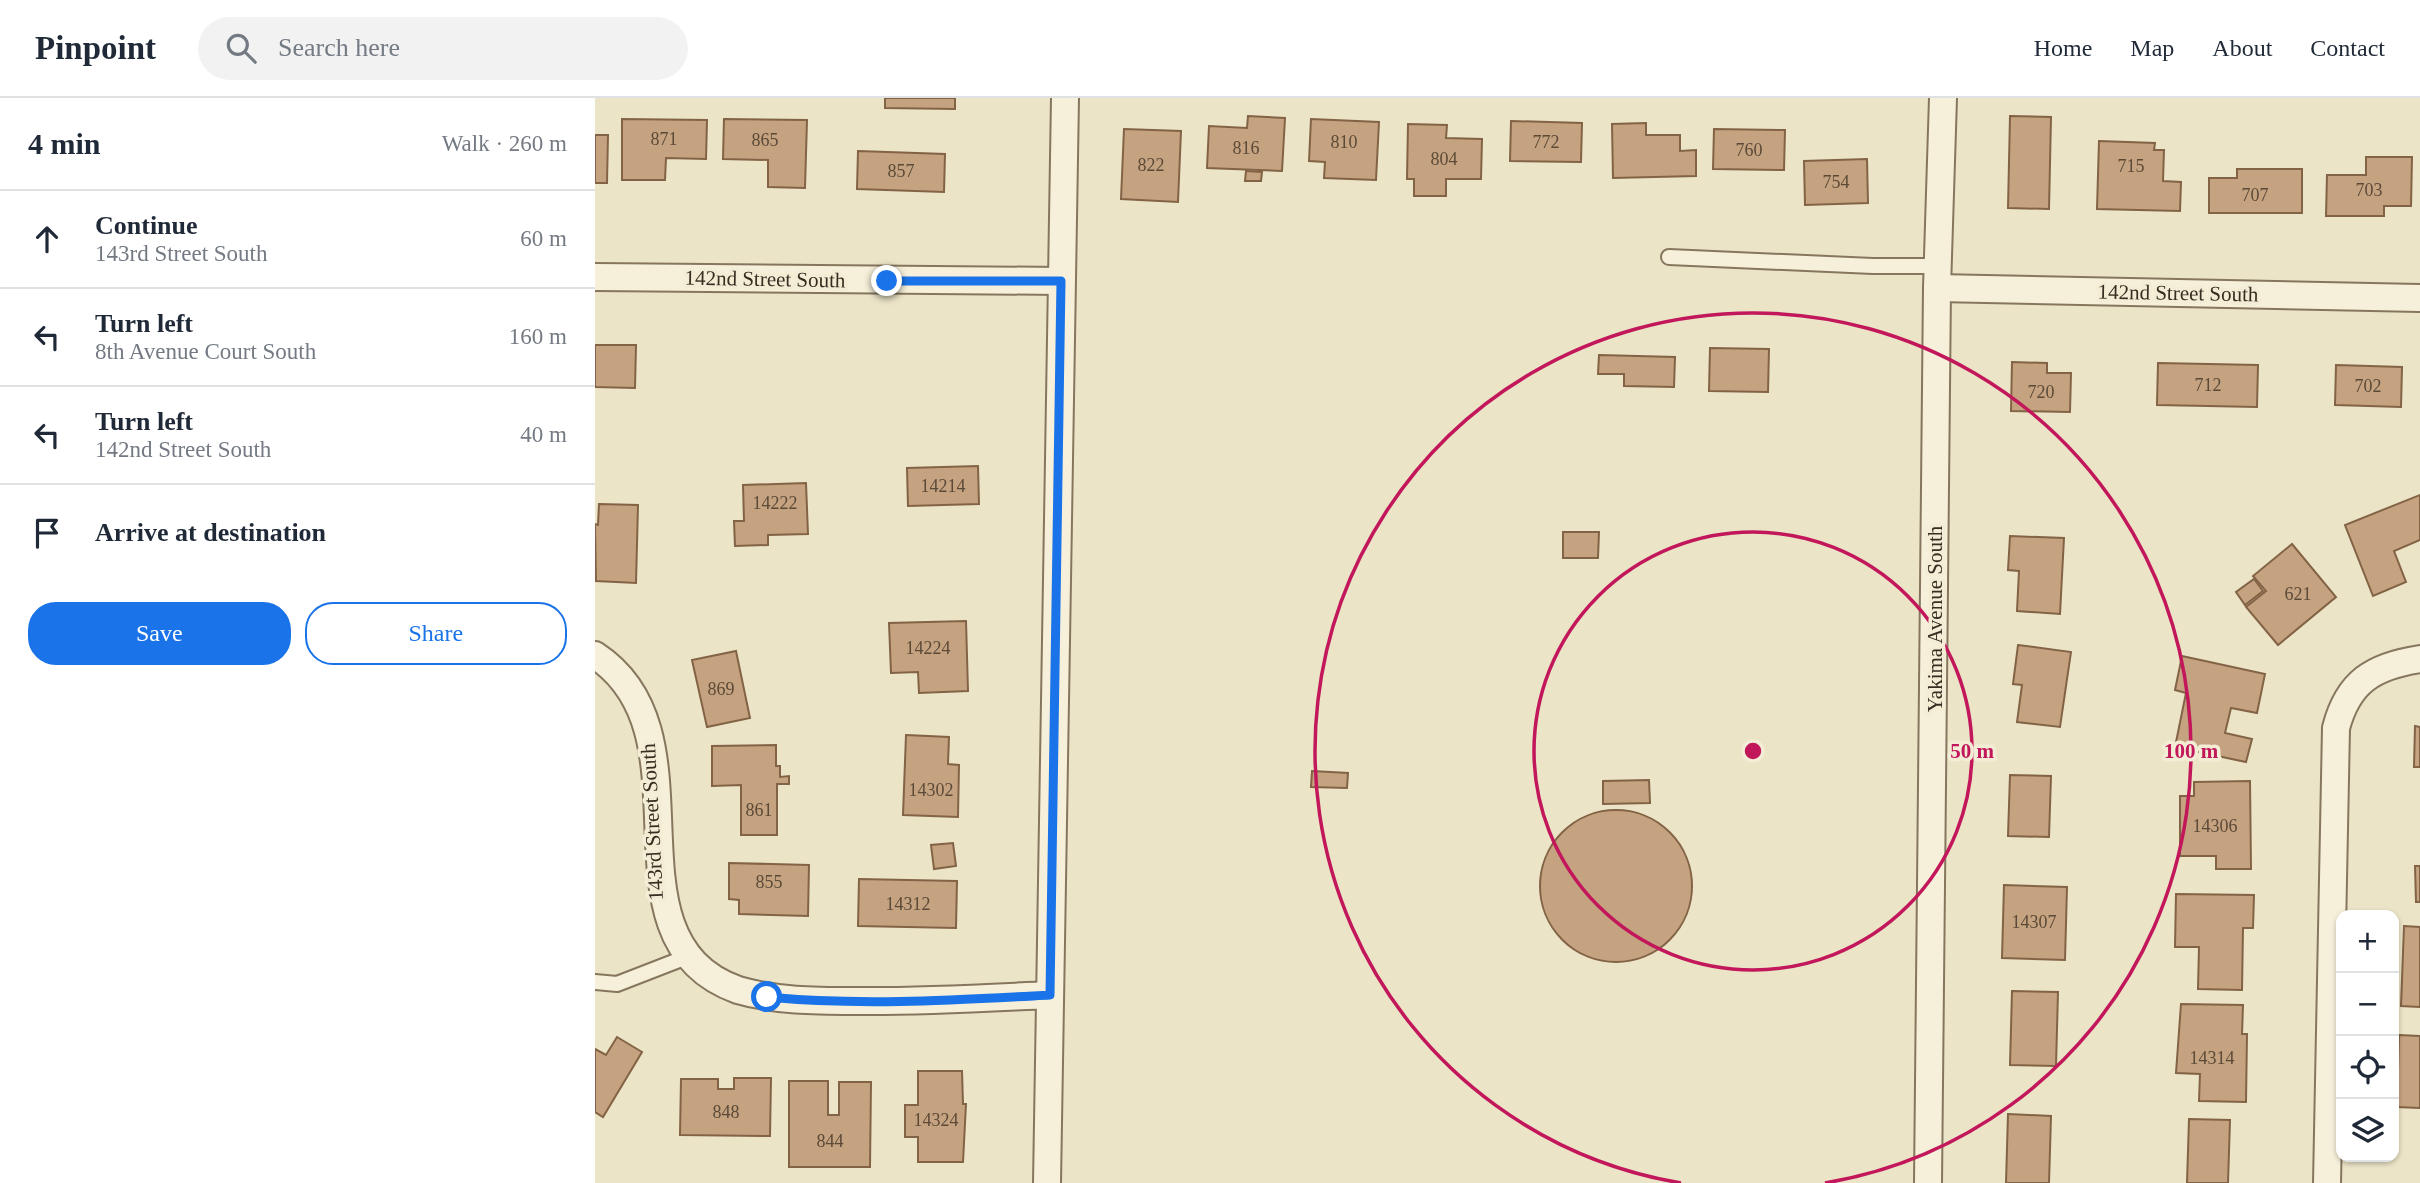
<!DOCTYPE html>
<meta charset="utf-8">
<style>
body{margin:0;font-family:Georgia,serif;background:#f2f2f3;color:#1f2937}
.controls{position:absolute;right:21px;bottom:21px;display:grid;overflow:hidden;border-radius:14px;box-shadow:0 2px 5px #0004}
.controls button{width:63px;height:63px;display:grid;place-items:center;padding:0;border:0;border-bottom:2px solid #e0e1e3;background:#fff;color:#1f2937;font:35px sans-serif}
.stop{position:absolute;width:21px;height:21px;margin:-16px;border:5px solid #1a73e8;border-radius:50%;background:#fff}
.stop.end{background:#1a73e8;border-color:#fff;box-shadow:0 2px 7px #0008}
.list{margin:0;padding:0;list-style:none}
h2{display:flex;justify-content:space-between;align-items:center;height:91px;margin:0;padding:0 28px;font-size:30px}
h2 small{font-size:23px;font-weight:400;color:#747a83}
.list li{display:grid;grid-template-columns:46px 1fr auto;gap:21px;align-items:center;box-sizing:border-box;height:98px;padding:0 28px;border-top:2px solid #e0e1e3}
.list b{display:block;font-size:26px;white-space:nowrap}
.list p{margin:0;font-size:23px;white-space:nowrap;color:#747a83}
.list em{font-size:23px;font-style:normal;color:#747a83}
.actions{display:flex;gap:14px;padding:21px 28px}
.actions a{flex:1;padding:16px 0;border:2px solid #1a73e8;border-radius:28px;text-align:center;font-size:24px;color:#1a73e8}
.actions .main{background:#1a73e8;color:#fff}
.icon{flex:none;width:38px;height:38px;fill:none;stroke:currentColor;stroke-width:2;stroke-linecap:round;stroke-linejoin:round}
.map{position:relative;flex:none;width:1825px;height:1085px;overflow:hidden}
header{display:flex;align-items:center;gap:42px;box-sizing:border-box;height:98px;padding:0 35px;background:#fff;border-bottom:2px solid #e0e1e3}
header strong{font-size:33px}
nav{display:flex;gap:38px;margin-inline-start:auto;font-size:24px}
.search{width:490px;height:63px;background:#f2f2f3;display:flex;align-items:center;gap:18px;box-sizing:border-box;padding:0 24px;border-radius:38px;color:#747a83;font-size:26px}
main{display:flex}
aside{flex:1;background:#fff}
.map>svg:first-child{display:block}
.building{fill:#c6a380;stroke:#836345;stroke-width:2}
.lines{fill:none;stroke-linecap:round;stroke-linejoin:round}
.lane-casing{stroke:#86765e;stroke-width:18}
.street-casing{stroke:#86765e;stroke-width:30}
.lane{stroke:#f6f0da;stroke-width:14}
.street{stroke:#f6f0da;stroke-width:26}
.route{stroke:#1a73e8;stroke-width:9}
.ring{fill:none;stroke:#c2185b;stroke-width:3.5}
.labels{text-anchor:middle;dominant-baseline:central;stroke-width:7;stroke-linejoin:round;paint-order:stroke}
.number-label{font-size:18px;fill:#5b4a38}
.street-label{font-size:21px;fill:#372d20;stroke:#f3edd6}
.centre{fill:#c2185b;stroke:#f3edd6;stroke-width:3.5}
.ring-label{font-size:21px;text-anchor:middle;font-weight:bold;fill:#c2185b;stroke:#f3edd6;stroke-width:7;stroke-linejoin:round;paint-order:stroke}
</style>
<header>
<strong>Pinpoint</strong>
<div class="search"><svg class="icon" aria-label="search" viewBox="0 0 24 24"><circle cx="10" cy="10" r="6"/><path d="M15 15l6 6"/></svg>Search here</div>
<nav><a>Home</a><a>Map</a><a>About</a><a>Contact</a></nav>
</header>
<main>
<aside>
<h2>4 min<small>Walk · 260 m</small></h2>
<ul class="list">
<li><svg class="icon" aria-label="ahead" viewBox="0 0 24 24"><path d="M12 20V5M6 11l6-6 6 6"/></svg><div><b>Continue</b><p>143rd Street South</p></div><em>60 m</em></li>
<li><svg class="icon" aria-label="left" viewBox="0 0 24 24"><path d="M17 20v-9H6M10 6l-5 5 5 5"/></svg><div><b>Turn left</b><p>8th Avenue Court South</p></div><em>160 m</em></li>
<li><svg class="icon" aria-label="left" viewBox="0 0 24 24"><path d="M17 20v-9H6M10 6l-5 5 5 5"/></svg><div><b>Turn left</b><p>142nd Street South</p></div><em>40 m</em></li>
<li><svg class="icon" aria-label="arrive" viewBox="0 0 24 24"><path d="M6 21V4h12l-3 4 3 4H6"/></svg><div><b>Arrive at destination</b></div></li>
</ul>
<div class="actions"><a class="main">Save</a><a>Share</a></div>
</aside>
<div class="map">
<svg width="1825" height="1085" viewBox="0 0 1825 1085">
<rect width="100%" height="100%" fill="#ebe4c7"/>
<!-- building -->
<g class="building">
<polygon points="290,0 360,0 360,11 290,10"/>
<polygon points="653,18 690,20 687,73 612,70 614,28 652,30"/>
<polygon points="1415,18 1456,19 1454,111 1413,110"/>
<polygon points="27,21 112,22 111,61 71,60 70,82 27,82"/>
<polygon points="129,21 212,22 210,90 173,89 173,62 128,61"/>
<polygon points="716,21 784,24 781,82 729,80 730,64 714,63"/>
<polygon points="916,23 987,25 986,64 915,63"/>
<polygon points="1051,25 1051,37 1085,37 1085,53 1101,52 1101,78 1018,80 1017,26"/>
<polygon points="813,26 852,27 851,40 887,41 886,81 851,81 851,98 819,98 819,81 812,81"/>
<polygon points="529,31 586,33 583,104 526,101"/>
<polygon points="1119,31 1190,32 1189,72 1118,71"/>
<polygon points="0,37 13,37 12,85 0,85"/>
<polygon points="1504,43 1560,45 1559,52 1569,52 1568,83 1586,84 1585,113 1502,111"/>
<polygon points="263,53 350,56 349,94 262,91"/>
<polygon points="1771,59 1817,59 1816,108 1789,108 1789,118 1731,118 1732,77 1771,77"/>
<polygon points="1272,61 1273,105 1210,107 1209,63"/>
<polygon points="1642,71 1707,71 1707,115 1614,115 1614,80 1642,80"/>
<polygon points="651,73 667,74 666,83 650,83"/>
<polygon points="0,247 41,247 40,290 0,289"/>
<polygon points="1115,250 1174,251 1173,294 1114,293"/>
<polygon points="1004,257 1080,259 1079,289 1029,288 1029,276 1003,276"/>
<polygon points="1417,264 1452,265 1452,275 1476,275 1475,314 1416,313"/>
<polygon points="1563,265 1663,267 1662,309 1562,307"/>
<polygon points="1741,267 1807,269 1806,309 1740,307"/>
<polygon points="383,368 384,406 313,408 312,370"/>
<polygon points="211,385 213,436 173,437 173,447 140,448 139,423 149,423 148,387"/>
<polygon points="1825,397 1825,442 1799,453 1811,484 1778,498 1750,427"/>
<polygon points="4,406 43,407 41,485 1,483 0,426 3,427"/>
<polygon points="968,434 1004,434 1003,460 968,460"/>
<polygon points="1415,438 1469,440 1465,516 1422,513 1424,473 1413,472"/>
<polygon points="1697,446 1741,499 1683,547 1651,509 1671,493 1658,478"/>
<polygon points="1659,481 1668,493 1650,507 1641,494"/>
<polygon points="371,523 373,593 324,595 323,574 296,575 294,525"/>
<polygon points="1423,547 1476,554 1465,629 1422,624 1427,587 1418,586"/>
<polygon points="141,553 155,620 112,629 97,562"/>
<polygon points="1587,558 1670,576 1662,615 1636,610 1630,635 1657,641 1651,664 1580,649 1591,595 1580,592"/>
<polygon points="1820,628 1825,629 1825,669 1819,669"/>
<polygon points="311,637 354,639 353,666 364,667 363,719 308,717"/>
<polygon points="181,647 181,668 185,668 185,679 194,678 194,686 182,686 182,737 146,737 146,687 117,688 117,648"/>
<polygon points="717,673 753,675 752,690 716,689"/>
<polygon points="1415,677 1456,678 1454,739 1413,738"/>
<polygon points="1054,682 1055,705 1008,706 1008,683"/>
<polygon points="1655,683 1656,771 1621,771 1621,758 1585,758 1585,698 1599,698 1599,684"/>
<circle cx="1021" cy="788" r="76"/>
<polygon points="358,745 361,768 339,771 336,747"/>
<polygon points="134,765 214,767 213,818 144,816 144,802 134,801"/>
<polygon points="1820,768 1825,768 1825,804 1821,804"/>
<polygon points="264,781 362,783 361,830 263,828"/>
<polygon points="1409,787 1472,789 1470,862 1407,860"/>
<polygon points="1581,796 1659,797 1658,830 1648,830 1647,892 1603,891 1604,849 1580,849"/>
<polygon points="1809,828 1825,829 1825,909 1806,908"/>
<polygon points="1417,893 1463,894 1461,968 1415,967"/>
<polygon points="1586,906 1648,907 1647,936 1652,936 1651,1004 1604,1003 1605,976 1581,975"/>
<polygon points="1804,937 1825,938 1825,1010 1802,1009"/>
<polygon points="22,939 47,954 8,1019 0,1014 0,951 11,957"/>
<polygon points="323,973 367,973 368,1006 371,1006 368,1064 323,1064 323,1039 310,1039 310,1007 323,1007"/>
<polygon points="139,980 176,980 175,1038 85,1037 86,981 123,981 123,991 139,991"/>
<polygon points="194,983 233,983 233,1017 244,1017 244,984 276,984 275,1069 194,1069"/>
<polygon points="1413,1016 1456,1018 1454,1085 1411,1085"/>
<polygon points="1594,1021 1635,1022 1633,1085 1592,1085"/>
</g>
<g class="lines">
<defs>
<g id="lane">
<polyline points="1074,159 1278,168 1343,168"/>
<polyline points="0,884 22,886 89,860"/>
</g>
<g id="street">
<polyline points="0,179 466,183"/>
<polyline points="1342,190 1825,200"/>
<path d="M0 557C122 637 0 841 143 892 181 903 220 903 259 903 324 904 389 900 455 897"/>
<polyline points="452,1085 470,0"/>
<polyline points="1333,1085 1342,190 1348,0"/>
<path d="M1732 1085 1741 630C1753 584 1778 568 1825 561"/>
</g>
</defs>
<!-- lane casing -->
<use href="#lane" class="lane-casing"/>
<!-- street casing -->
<use href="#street" class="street-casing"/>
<!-- lane -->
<use href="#lane" class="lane"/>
<!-- street -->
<use href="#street" class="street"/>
</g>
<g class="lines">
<!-- route -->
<path class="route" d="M172 899C266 908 361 902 455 897L466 183H292"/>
</g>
<!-- distance rings -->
<g class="ring">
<circle cx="1158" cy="653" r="219"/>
<path d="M1086 1085A438 438 0 1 1 1230 1085"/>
</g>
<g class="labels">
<!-- number labels -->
<g class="number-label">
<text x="69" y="41">871</text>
<text x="170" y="42">865</text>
<text x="749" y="44">810</text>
<text x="951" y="44">772</text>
<text x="651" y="50">816</text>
<text x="1154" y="52">760</text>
<text x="849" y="61">804</text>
<text x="556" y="67">822</text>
<text x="1536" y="68">715</text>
<text x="306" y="73">857</text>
<text x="1241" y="84">754</text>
<text x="1774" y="92">703</text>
<text x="1660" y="97">707</text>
<text x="1613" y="287">712</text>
<text x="1773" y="288">702</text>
<text x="1446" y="294">720</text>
<text x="348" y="388">14214</text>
<text x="180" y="405">14222</text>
<text x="1703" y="496">621</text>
<text x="333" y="550">14224</text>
<text x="126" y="591">869</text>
<text x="336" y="692">14302</text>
<text x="164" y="712">861</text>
<text x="1620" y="728">14306</text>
<text x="174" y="784">855</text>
<text x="313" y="806">14312</text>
<text x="1439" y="824">14307</text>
<text x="1617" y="960">14314</text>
<text x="131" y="1014">848</text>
<text x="341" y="1022">14324</text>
<text x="235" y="1043">844</text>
</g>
<!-- street labels -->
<g class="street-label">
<text transform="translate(170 181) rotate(1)">142nd Street South</text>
<text transform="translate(1583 195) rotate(1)">142nd Street South</text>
<text transform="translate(1340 521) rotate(-90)">Yakima Avenue South</text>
<text transform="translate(57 724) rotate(-93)">143rd Street South</text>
</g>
</g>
<circle cx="1158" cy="653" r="10" class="centre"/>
<g class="ring-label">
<text x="1377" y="660">50 m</text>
<text x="1596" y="660">100 m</text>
</g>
</svg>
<div class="controls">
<button>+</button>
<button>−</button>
<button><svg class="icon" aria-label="locate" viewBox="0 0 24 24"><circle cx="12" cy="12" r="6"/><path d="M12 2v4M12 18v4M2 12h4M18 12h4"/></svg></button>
<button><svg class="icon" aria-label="layers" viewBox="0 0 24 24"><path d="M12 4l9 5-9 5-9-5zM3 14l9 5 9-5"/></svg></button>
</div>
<div class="stop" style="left:172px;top:899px"></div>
<div class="stop end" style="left:292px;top:183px"></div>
</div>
</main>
